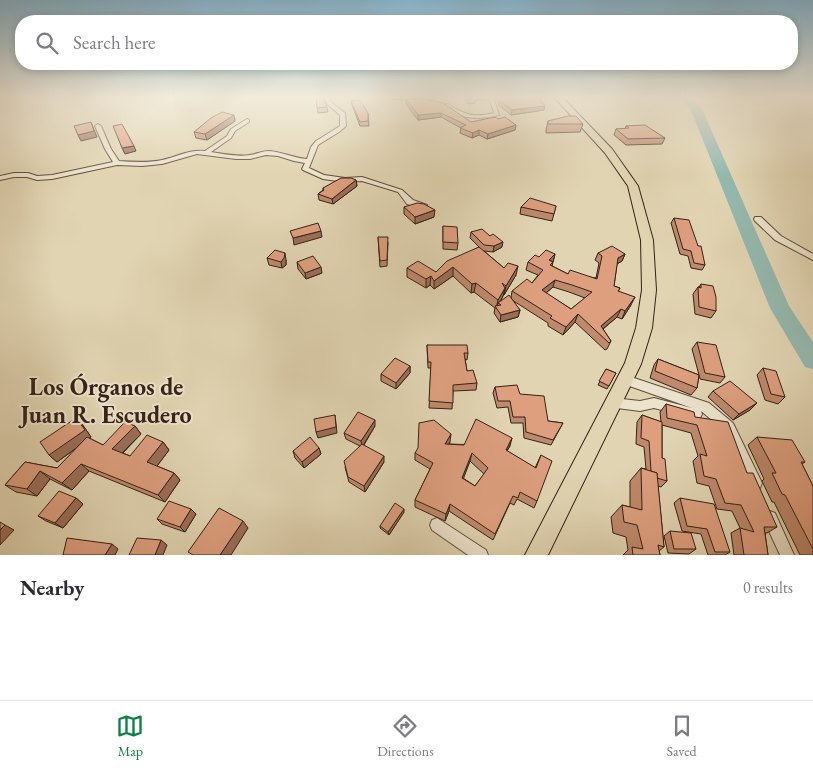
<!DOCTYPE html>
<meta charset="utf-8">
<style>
body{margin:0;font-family:"EB Garamond",serif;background:#f7f7f7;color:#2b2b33}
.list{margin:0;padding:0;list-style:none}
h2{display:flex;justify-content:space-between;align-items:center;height:65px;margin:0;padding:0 20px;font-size:21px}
h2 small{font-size:16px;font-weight:400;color:#7c7c81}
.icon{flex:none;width:28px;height:28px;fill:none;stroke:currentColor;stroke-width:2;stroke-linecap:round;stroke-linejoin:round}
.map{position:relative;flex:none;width:813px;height:555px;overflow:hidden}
.search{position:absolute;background:#fff;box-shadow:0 2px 8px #0003;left:15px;right:15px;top:15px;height:55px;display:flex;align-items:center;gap:12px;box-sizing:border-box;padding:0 18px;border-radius:20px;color:#7c7c81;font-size:19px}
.sheet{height:145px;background:#fff}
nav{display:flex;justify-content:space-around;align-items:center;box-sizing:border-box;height:70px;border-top:1px solid #e1e1e2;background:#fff;font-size:14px;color:#7c7c81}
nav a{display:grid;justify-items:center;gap:2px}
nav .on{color:#0b8043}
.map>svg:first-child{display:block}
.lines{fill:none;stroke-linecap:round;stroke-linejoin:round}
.river{fill:#94b8ae;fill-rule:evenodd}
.street-casing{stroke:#5f4e3d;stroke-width:2}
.primary-casing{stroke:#342216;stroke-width:2}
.street{fill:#ece3cd;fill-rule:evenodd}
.primary{fill:#e1d4b2;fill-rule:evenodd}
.wall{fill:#be896c;stroke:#342216;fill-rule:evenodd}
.shaded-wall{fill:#9b6f58;stroke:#342216}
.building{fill:#dd9f7e;stroke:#342216;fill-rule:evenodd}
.labels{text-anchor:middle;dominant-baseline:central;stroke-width:4;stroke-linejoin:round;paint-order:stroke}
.near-quarter-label{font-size:24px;font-weight:bold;fill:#342216;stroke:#ece3cd}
</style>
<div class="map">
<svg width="813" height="555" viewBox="0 0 813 555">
<rect width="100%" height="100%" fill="#e1d4b2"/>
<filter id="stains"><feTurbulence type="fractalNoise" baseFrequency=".004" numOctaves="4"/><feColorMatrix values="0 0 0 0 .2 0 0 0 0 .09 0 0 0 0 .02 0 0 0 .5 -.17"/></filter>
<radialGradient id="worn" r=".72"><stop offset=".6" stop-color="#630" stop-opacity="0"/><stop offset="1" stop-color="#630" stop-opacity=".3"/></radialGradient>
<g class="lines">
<!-- river -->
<polygon class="river" points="679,97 690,97 702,109 789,306 813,342 813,369 805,367 770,308 691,110"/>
<defs>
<g id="street">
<path d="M324 97H328L331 102 345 113 346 126 339 132 318 145 309 168 324 175 345 178 362 177 402 190 413 200 427 205V209H421L407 204 398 192 362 181 345 182 323 179 303 170 302 169 305 163 294 161 278 156 266 155 250 159H236L197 154 162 164 142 166 117 165 52 179 37 180 27 177H14L0 180V176L14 173H28L37 176 52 175 113 162 105 149 95 126 98 124 101 126 111 149 119 161C133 162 148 163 162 160 176 157 190 149 205 151L227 136 231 129 247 119 249 120V122L235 131 231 138 211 152C224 154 237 157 250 155 257 154 262 151 269 151 282 152 294 158 307 159L311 147 316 141 340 126V115L327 104Z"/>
<polygon points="415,97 421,97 436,102 433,104 415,98"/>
<path d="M489 97H493L499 115C478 120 460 120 443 105L448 104C465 115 474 118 494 113Z"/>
<polygon points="755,217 761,217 781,236 813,254 813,260 775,240 755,221 754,219"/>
<polygon points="625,375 709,403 733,423 762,483 760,488 755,490 750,488 725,431 701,411 702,414 700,418 696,419 654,408 640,411 609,407 607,403 609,399 613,398 640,401 654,398 692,408 621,383 620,380 621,377"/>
<polygon points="770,511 775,513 794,555 780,555 763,518 765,513"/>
<polygon points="437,518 486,550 488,555 468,555 432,530 430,525 432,520"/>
</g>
<polygon id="primary" points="554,97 562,97 612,149 638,186 653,240 656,290 652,328 641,364 548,555 525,555 625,363 636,328 642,290 641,240 628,186 605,153"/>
</defs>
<!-- street casing -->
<use href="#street" class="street-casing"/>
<!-- primary casing -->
<use href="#primary" class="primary-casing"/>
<!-- street -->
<use href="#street" class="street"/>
<!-- primary -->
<use href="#primary" class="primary"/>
</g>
<!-- wall -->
<g class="wall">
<polygon points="316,97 327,107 328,112 318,113"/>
<polygon points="380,97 405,97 402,100"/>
<polygon points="464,97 488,97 488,100 476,100 475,103 468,104"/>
<polygon points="496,97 538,97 544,110 511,115 499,105"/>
<polygon points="406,99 471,122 498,119 516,125 515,130 487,139 479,135 472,138 460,133 461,128 441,117 418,120 406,104"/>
<polygon points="351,101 368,113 369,126 360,126 352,105"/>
<polygon points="234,115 235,121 207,140 196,138 194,132"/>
<polygon points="548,121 583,124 580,132 546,133 546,130"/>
<polygon points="626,126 665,138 662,144 626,145 614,135 616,129 625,129"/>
<polygon points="356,180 357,186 333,204 319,200 318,194 323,190 323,188"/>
<polygon points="556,206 552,221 520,214 521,207"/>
<polygon points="404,207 434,217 415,224 404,214"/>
<polygon points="674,218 705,265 702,270 691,268 688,256 680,254 671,223"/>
<polygon points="443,226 458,243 457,250 443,249"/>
<path d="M471 232 502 247 493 252 484 251 504 268 516 275 504 295V294L500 302 511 298 512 291 532 283 538 275 526 270 528 262 539 257 555 254 552 266 568 274 596 278 599 263 595 260 598 253 625 254 622 261 617 264 614 286 620 288 618 292 631 305 622 319 617 317 603 329 611 341 607 349 605 350 575 322 563 335 548 326V323L512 300 520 310 518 317 500 322 494 313 495 308 474 292 471 293 453 276 434 289 430 285 426 288 407 277V268L436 272 479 247 470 238ZM553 287 569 292 585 298 571 309 546 293Z"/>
<polygon points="378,237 388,242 387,266 380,267"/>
<polygon points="267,258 286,260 286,265 282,268 269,265"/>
<polygon points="297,262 322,273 306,279 298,269"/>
<polygon points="701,284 716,311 711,318 695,314 693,294 698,287 699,287"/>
<polygon points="697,342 725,377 720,383 700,379 699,375 697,388 691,395 650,378 654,365 658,359 699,375 692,349"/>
<polygon points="427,345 468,353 467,360 465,359 467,371 477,383 476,390 453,391 452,409 429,408 431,368 428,368"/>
<polygon points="410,366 410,373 396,389 381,381 381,374"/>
<polygon points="763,368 785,397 778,404 765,400 757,375"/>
<polygon points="606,369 616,373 607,389 598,385"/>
<polygon points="495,387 520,394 548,421 563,423 551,445 524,438 523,423 511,423 508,407 497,408 493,393"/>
<polygon points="713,391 757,403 750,410 733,420 708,397"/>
<polygon points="666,404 695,417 747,473 777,527 767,533 765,533 768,555 734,555 731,533 740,528 732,511 717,509 709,486 697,483 693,461 698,456 691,433 662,425 662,458 667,481 661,487 658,486 664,547 659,551 660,555 623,555 628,550 626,537 613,533 611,517 622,505 630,507 630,481 641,468 646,469 644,447 636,444 637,422 642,415 661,422 660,412"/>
<polygon points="76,418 82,424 91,437 89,438 103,445 135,426 141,434 123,453 130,456 163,442 169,450 157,466 174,473 180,480 165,502 89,471 72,490 50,479 37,496 16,492 5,485 25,462 57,468 78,447 57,462 49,455"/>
<polygon points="375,426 364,445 384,462 365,492 349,482 345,467 360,446 346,439 344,433"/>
<polygon points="757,437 805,462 802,464 813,486 813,555 800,555 774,502 772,502 762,481 764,479 748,445"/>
<path d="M450 442 449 444 510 446 507 451 535 468 541 455 537 501 534 508 517 499 514 505 510 503 493 540 449 511 445 521 415 507V500L430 469 415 460V453ZM470 461 484 474 475 486 463 478Z"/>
<polygon points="319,448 321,454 304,468 295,458 293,451"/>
<polygon points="76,498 83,504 63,528 46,521 38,516"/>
<polygon points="680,498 730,552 725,555 708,555 701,534 682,531 674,503"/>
<polygon points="404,512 389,535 380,528 380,526"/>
<polygon points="196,514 185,532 162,524 157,519"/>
<polygon points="670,531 696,549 689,554 668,553 664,536"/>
</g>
<!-- shaded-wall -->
<g class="shaded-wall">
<polygon points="545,106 544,110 511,115 512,110"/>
<polygon points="441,113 441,117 418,120 418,115"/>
<polygon points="234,115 235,121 207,140 205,134"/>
<polygon points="91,122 97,137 81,141 78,135"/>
<polygon points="516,125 515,130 487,139 488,134"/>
<polygon points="479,130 479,135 472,138 473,133"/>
<polygon points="134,146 136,151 125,154 122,148"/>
<polygon points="356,180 357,186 333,204 332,199"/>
<polygon points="435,210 434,217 415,224 415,217"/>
<polygon points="321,231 322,237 294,245 293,238"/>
<polygon points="503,242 502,247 493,252 494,246"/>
<polygon points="285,253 286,260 286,265 282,268 281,262"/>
<polygon points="555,254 553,262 549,260"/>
<polygon points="625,254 622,261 615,265 618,258"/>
<polygon points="518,266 516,275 504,295 506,286"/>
<polygon points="321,267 322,273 306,279 305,273"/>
<polygon points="453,267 453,276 434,289 434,281"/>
<polygon points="431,276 430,285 426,288 426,279"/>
<polygon points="555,280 553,287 540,298 542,290"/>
<polygon points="476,283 474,292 471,293 472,284"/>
<polygon points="505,288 503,296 499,304 498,303 496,309 498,300"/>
<polygon points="635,297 631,305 622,319 625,311"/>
<polygon points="621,309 617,317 598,333 601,326"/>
<polygon points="520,310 518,317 500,322 501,315"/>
<polygon points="578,314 575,322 563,335 566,327"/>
<polygon points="410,366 410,373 396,389 396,383"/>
<polygon points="757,403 750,410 733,420 739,414"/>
<polygon points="335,415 337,433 318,438 316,432"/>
<polygon points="76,418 82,424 91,437 57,462 49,455"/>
<polygon points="375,420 375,426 362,447 361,441"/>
<polygon points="135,426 141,434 119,456 112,449"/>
<polygon points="451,434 450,442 444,451 445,444"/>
<polygon points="512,438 510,446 503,457 506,450"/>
<polygon points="163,442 169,450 154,470 147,462"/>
<polygon points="319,448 321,454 304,468 302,462"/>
<polygon points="472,453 470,461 461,485 462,478"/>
<polygon points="384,456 384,462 365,492 364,486"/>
<polygon points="81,464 89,471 72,490 62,483"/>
<polygon points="40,471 50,479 37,496 27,489"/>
<polygon points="174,473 180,480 165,502 158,495"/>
<polygon points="76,498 83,504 63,528 55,523"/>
<polygon points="450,504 449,511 445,521 446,514"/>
<polygon points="191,509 196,514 185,532 180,527"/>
<polygon points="404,509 404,512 389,535 388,532"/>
<polygon points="243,521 248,528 231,555 220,555"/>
<polygon points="5,525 14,530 0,545 0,530"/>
<polygon points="161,540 167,545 163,555 155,555"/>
<polygon points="112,544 118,549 115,555 105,555"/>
</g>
<!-- building -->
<g class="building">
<polygon points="316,97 323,97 327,107 317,108"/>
<polygon points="467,97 475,97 476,98 468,98"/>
<polygon points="498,97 538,97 545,106 512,110 500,101"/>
<polygon points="406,99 424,99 443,103 471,122 495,117 498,119 505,117 516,125 488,134 479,130 473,133 460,128 466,125 441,113 418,115"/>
<polygon points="360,100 368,113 368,121 360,122 351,101"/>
<polygon points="222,112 234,115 205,134 194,132 211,118"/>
<polygon points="568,116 576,116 583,124 548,124 548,121"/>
<polygon points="91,122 94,131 78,135 74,126"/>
<polygon points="122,124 134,146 122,148 113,126"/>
<polygon points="645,125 665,138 628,139 616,129 629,128 626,126"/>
<polygon points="341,178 351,178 356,180 332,199 318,194 324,190 323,188"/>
<polygon points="530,198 556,206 554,214 521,207"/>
<polygon points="417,203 424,204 435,210 415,217 404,207"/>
<polygon points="674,218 689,220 698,246 701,246 705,265 694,263 691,251 683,249"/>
<polygon points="318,223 321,231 293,238 290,231"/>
<polygon points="443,226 457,227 458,243 443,242"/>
<polygon points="482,229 490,236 493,234 503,242 494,246 484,245 471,232"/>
<polygon points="378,237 388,237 387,260 380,261"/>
<path d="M612 246 625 254 618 258 614 286 620 288 618 291 635 297 625 311 621 309 601 326 611 341 609 343 578 314 566 327 550 318 552 316 512 291 527 279 532 283 543 270 528 262 535 255 539 257 546 250 555 254 549 260 553 262 550 265 568 274 570 270 597 279 602 256 598 253ZM555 280 572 285 592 292 571 309 542 290Z"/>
<polygon points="479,247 504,268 508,263 518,266 506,286 502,283 505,288 498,300 476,283 472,284 453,267 434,281 431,276 426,279 407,268 418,261 436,272 447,261"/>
<polygon points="275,250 285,253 284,258 281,262 267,258"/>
<polygon points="313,256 321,267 305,273 297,262"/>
<polygon points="701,284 713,286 716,297 716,311 699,307 698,287 701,288"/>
<polygon points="509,295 520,310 501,315 495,306 501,305 498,303"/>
<polygon points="697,342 716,345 725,377 705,373"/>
<polygon points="427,345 467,345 468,353 464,353 467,371 473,370 477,383 453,385 453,403 429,401 431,362 428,362"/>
<polygon points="395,358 410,366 396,383 381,374"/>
<polygon points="658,359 699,375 697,388 655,371"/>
<polygon points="763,368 776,371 785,397 771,394"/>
<polygon points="606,369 616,373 609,386 599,381"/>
<polygon points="730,381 757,403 739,414 713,391"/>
<polygon points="517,385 520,394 544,396 548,421 563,423 553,440 526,432 525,417 513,417 510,401 498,401 495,387"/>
<polygon points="666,404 694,412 695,417 728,422 747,473 753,473 777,527 764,527 768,555 744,555 740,528 754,532 741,505 725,503 716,479 704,476 700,454 707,456 697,425 667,418"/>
<polygon points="358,412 375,420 361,441 344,433"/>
<polygon points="335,415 336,427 316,432 314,419"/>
<polygon points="642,415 662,422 662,458 665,459 667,481 657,478 657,473 651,471 649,441 641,438"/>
<polygon points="76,418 85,430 49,455 40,442"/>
<path d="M476 419 512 438 506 450 536 468 541 455 552 461 537 501 520 492 518 498 513 496 495 534 450 504 446 514 415 500 433 463 415 453 418 448 419 423 434 420 451 434 445 444 464 445ZM472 453 488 468 475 486 462 478Z"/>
<polygon points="125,422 135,426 112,449 130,456 147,435 163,442 147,462 174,473 158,495 81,464 62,483 40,471 27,489 5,485 25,462 57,468 87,437 103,445"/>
<polygon points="310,437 319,448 302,462 293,451"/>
<polygon points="757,437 792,440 805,462 801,462 813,486 813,549 785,495 782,494 772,473 776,473"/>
<polygon points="362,444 384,456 364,486 348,477 344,461"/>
<polygon points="641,468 657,473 664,547 658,545 660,555 633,555 632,547 643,549 637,525 624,522 622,505 642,510"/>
<polygon points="59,491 76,498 55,523 38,516"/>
<polygon points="680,498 714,504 730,552 715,552 707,529 687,526"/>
<polygon points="169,501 191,509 180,527 157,519"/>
<polygon points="395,503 404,509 388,532 380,526"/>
<polygon points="219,508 243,521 220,555 193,555 188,552"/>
<polygon points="0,522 5,525 0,530"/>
<polygon points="670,531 691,533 696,549 674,549"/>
<polygon points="67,538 112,544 105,555 63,555"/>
<polygon points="137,538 161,540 155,555 129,555"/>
</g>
<!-- sky -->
<linearGradient id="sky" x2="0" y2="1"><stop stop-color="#86b6d1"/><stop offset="0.56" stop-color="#f2ecdc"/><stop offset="1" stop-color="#f2ecdc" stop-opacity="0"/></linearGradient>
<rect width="813" height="174" fill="url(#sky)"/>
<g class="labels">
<!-- near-quarter labels -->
<g class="near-quarter-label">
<text x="106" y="386">Los Órganos de<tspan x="106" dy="28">Juan R. Escudero</tspan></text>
</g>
</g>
<rect width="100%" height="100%" filter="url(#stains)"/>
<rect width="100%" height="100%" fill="url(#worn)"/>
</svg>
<div class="search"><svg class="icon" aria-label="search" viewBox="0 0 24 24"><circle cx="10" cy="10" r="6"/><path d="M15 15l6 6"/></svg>Search here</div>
</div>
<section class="sheet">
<h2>Nearby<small>0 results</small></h2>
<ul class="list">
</ul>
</section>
<nav>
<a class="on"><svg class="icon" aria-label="map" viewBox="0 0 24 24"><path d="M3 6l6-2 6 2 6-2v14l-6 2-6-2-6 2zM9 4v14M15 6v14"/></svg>Map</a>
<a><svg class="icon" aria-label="directions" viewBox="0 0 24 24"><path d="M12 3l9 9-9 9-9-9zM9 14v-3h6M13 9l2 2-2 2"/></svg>Directions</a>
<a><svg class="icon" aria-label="saved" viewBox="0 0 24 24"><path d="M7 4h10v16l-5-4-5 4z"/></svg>Saved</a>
</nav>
